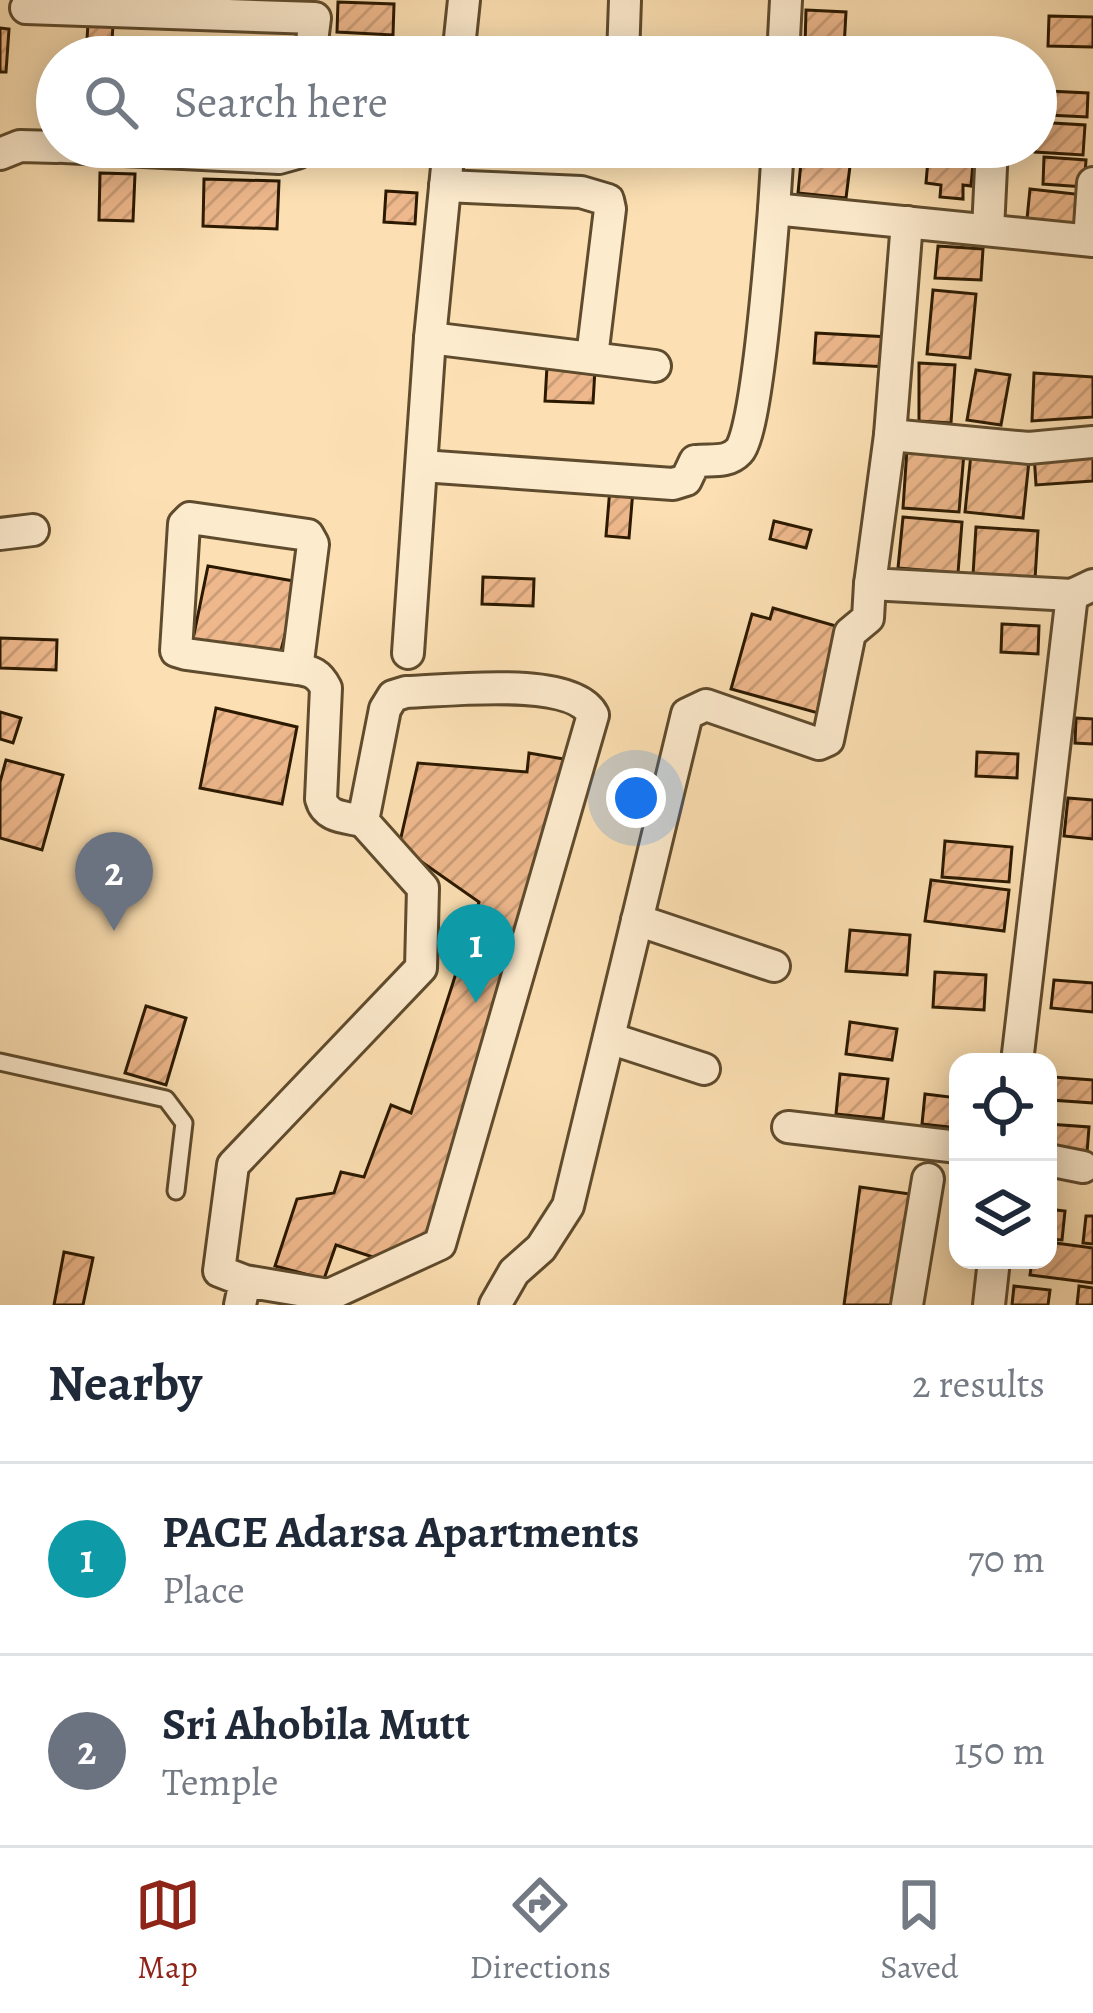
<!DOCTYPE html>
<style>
body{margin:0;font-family:Alegreya,serif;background:#f6f6f7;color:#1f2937}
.controls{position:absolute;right:36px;bottom:36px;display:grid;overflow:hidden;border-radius:24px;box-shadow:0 6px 30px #0003}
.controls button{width:108px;height:108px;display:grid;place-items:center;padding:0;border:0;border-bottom:3px solid #e0e1e3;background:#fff;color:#1f2937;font:60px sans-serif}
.you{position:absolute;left:636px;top:798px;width:42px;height:42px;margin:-30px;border:9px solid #fff;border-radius:50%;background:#1a73e8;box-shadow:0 0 0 18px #1a73e833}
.badge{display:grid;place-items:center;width:78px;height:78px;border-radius:50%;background:#8f2418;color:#fff;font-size:39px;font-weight:700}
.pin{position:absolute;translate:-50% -99px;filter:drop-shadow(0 3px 6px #0008)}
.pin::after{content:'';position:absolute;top:63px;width:42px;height:36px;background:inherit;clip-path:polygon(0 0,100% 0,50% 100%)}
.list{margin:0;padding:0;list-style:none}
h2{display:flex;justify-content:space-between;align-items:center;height:156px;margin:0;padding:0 48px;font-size:51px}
h2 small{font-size:39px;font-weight:400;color:#747a83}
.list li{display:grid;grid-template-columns:78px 1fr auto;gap:36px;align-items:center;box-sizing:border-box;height:192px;padding:0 48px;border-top:3px solid #e0e1e3}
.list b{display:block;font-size:45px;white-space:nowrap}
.list p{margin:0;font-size:39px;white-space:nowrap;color:#747a83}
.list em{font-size:39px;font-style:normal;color:#747a83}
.icon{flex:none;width:66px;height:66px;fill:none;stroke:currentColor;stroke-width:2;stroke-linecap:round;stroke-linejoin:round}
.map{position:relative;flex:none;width:1093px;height:1305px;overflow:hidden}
.search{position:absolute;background:#fff;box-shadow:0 6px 30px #0003;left:36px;right:36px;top:36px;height:132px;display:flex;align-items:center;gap:30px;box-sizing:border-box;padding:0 42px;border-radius:66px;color:#747a83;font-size:45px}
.sheet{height:540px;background:#fff}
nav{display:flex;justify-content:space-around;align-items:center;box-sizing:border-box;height:168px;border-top:3px solid #e0e1e3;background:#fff;font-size:33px;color:#747a83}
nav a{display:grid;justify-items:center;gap:6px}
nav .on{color:#8f2418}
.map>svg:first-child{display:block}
.building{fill:url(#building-hatch);stroke:#2b1900;stroke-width:3}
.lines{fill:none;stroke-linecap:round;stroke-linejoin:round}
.lane-casing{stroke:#5f4b2d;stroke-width:21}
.street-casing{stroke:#5f4b2d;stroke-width:36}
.lane{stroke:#fdebce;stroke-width:15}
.street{stroke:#fdebce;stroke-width:30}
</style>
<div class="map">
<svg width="1093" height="1305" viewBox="0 0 1093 1305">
<defs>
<pattern id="building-hatch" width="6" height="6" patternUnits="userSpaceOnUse" patternTransform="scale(3)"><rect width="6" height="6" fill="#eeb88c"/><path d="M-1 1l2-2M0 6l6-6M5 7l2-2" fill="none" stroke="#cc9e77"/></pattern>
</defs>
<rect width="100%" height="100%" fill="#fce0b3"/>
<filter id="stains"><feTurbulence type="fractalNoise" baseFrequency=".00167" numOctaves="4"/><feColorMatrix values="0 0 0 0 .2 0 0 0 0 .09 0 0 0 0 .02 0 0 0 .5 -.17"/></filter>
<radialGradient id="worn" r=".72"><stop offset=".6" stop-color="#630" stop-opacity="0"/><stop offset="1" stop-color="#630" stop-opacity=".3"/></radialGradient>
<!-- building -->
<g class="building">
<polygon points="338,2 394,4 393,35 337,32"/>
<polygon points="806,10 846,12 844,48 805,46"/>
<polygon points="1049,16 1093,17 1093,47 1048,46"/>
<polygon points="88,23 113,25 111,57 86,57"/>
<polygon points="0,28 9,29 6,72 0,72"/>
<polygon points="395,49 445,52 445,57 394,57"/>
<polygon points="1048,91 1088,93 1087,117 1048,115"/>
<polygon points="1036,122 1085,125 1083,155 1035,152"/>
<polygon points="794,147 837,147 836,160 794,157"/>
<polygon points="929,148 974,153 971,186 963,185 963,199 940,197 941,185 926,183"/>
<polygon points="1044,157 1086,160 1084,187 1043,184"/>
<polygon points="801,162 850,166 846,198 798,193"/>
<polygon points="100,173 135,174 133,221 99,220"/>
<polygon points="204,179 279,181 277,229 203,226"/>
<polygon points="1030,189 1084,195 1081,224 1027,219"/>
<polygon points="386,191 417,193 415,224 384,222"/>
<polygon points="938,246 983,249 981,280 935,278"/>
<polygon points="933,290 976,294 970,358 927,354"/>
<polygon points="816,333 889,337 887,367 814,363"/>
<polygon points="919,363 955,365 951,423 919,421"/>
<polygon points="547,366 595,369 593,403 545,401"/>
<polygon points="976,370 1010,375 1001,425 967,420"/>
<polygon points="1034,373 1093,377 1093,417 1032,421"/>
<polygon points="1093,448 1093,481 1036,485 1034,453"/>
<polygon points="907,449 964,453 959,512 903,508"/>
<polygon points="971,454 1029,461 1023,518 965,512"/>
<polygon points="610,488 633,490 629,538 606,536"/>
<polygon points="903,517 962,522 958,573 898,568"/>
<polygon points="774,521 811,530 806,548 770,539"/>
<polygon points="976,527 1038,531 1035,579 973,575"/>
<polygon points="208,566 299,582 279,658 193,639"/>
<polygon points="483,577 534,579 533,606 482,604"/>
<polygon points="773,608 843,628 818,713 731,689 752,614 770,619"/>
<polygon points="1002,624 1039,626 1038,654 1001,652"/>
<polygon points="0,638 57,640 56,670 0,668"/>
<polygon points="216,708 297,727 282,804 200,788"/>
<polygon points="0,712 21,718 13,743 0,739"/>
<polygon points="1076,718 1093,719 1093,744 1075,743"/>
<polygon points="977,752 1018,754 1017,778 976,776"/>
<polygon points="529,753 575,761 436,1241 388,1262 336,1245 324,1279 275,1266 297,1199 334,1193 341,1172 364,1177 391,1105 411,1113 479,902 399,846 418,763 527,772"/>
<polygon points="6,760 63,775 42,850 0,838 0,782"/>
<polygon points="1068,798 1093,800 1093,839 1064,836"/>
<polygon points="945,841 1012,847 1009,882 942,877"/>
<polygon points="931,880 1009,890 1004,931 925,921"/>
<polygon points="850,930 910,935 907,975 846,971"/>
<polygon points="935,972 986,975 984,1010 933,1007"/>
<polygon points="1054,980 1093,983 1093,1012 1051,1008"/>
<polygon points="146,1006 186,1018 166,1085 125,1073"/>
<polygon points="850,1022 897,1029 892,1060 846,1054"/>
<polygon points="840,1074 888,1079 883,1119 836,1114"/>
<polygon points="1053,1077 1093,1080 1093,1103 1051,1100"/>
<polygon points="925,1094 958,1098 958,1128 922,1124"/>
<polygon points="1048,1124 1089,1127 1087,1153 1048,1150"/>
<polygon points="860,1187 917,1195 901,1305 844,1305"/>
<polygon points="1048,1209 1065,1211 1062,1240 1048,1239"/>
<polygon points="1086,1216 1093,1216 1093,1244 1083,1243"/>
<polygon points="1048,1242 1093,1248 1093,1283 1030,1275 1032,1260 1048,1260"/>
<polygon points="64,1252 93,1258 83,1305 54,1305"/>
<polygon points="1014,1286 1050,1290 1048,1305 1012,1305"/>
<polygon points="1079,1286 1093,1288 1093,1305 1077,1305"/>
</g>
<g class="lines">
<defs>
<polyline id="lane" points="0,1062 166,1099 184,1123 176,1191"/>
<g id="street">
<polyline points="26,8 315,18 310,57"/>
<polyline points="458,57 464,0"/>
<polyline points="623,57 625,0"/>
<polyline points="783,57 786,0"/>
<polyline points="64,147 279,158 297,153 300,147"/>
<polyline points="778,147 774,209 1093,241"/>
<polyline points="0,154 20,146 57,147"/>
<polyline points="445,186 581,192 608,200 610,209 592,357"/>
<polyline points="907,222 890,435 870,584 1072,595 1093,585"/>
<polyline points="988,230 992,147"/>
<polyline points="1089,240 1093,183"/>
<polyline points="430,338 655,366"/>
<polyline points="890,435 1029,448 1093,442"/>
<path d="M422 466 673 484 686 480 695 461C711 459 727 464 739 451 757 433 771 245 774 209"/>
<polyline points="0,534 33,530"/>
<polyline points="408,653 430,338 449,147"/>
<path d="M297 669 313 544 308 535 190 518 184 524 176 651 186 654 297 669C312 671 319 674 326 688L321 799C326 818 345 817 363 821"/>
<polyline points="637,920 774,966"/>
<polyline points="609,1038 704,1069"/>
<polyline points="1017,1062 1072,595"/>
<polyline points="788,1127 958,1147"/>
<polyline points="1048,1160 1083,1167"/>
<path d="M240 1305 245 1281 329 1295 440 1244 593 715C573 675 446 691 406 692L393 696 385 709 363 821 423 888 421 968 233 1165 219 1271 245 1281"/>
<polyline points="495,1305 514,1272 541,1248 568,1206 687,714 706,705 819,744 828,740 850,633 868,618 870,584"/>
<polyline points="907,1305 928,1179"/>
<polyline points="989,1305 994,1260"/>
</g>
</defs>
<!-- lane casing -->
<use href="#lane" class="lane-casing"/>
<!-- street casing -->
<use href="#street" class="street-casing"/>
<!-- lane -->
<use href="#lane" class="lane"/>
<!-- street -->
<use href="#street" class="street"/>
</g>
<rect width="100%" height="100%" filter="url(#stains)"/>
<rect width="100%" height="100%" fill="url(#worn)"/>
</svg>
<div class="controls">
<button><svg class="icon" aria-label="locate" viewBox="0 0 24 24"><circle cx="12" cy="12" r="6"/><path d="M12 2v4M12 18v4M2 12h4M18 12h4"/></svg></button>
<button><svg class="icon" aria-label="layers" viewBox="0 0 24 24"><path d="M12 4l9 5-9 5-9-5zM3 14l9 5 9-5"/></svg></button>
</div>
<div class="you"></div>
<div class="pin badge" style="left:476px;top:1003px;background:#0f9aa8">1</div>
<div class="pin badge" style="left:114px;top:931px;background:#6b7280">2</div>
<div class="search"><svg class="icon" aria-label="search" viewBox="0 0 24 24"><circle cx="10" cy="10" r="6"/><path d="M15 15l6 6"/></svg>Search here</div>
</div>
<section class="sheet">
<h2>Nearby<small>2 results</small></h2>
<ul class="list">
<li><span class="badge" style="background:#0f9aa8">1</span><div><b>PACE Adarsa Apartments</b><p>Place</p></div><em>70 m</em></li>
<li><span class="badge" style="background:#6b7280">2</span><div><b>Sri Ahobila Mutt</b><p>Temple</p></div><em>150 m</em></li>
</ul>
</section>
<nav>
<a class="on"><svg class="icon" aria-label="map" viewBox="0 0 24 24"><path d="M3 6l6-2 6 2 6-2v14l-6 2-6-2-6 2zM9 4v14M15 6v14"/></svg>Map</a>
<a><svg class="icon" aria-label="directions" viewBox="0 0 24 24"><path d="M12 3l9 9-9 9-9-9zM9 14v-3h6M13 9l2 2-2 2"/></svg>Directions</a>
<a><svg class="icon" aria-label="saved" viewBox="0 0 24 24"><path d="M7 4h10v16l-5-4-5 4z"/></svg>Saved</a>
</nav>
